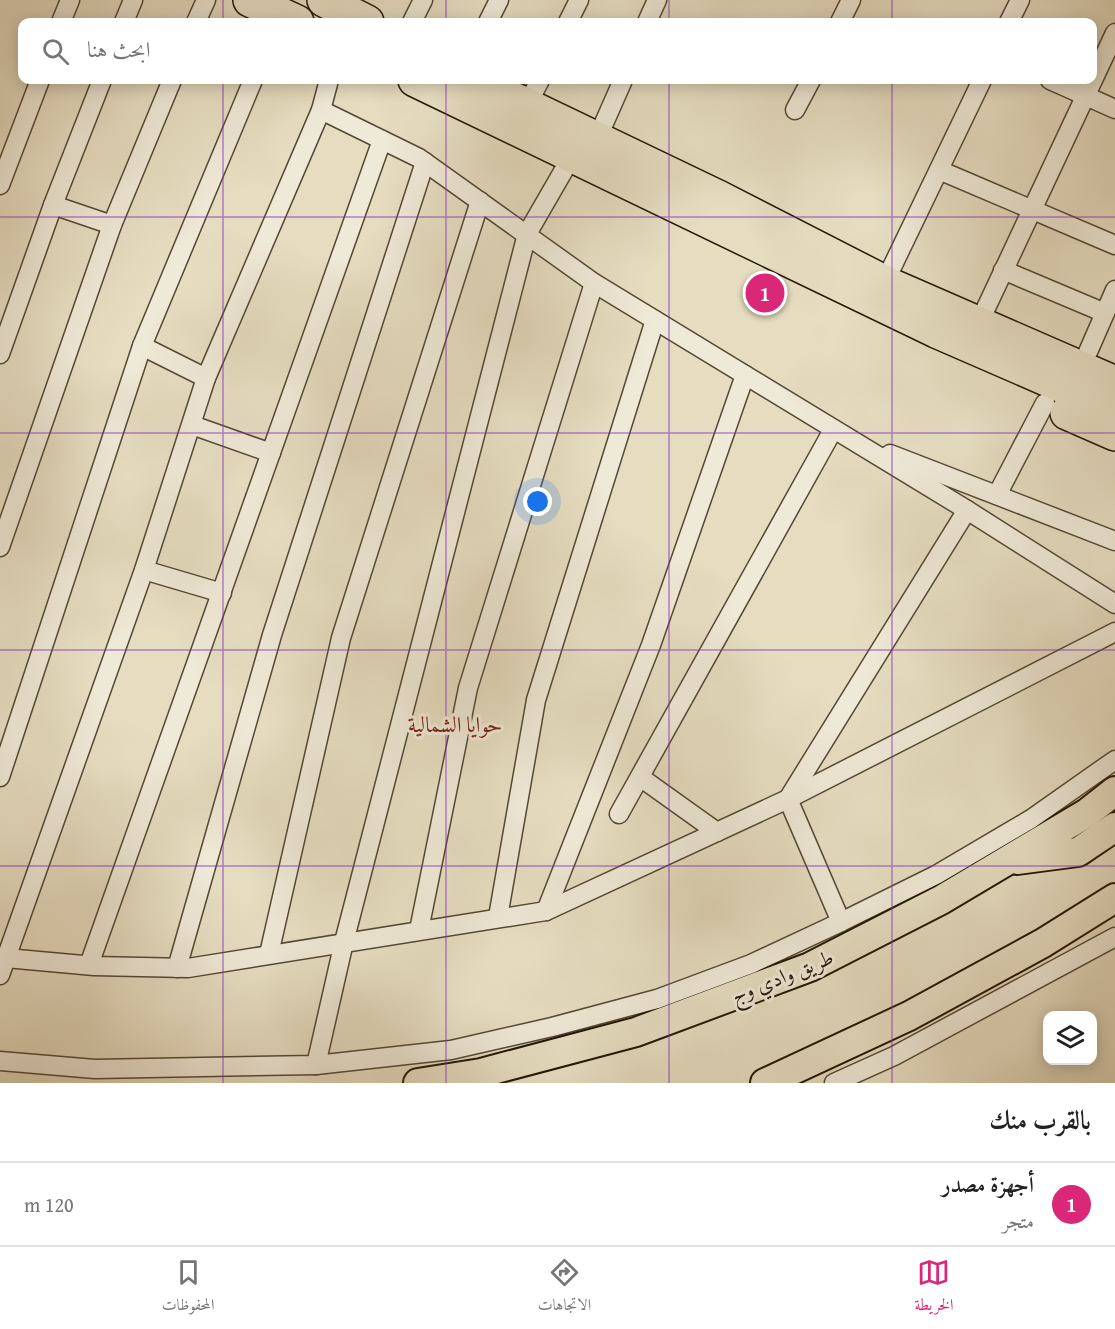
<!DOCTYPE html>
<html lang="ar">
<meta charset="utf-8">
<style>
body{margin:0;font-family:"Gentium Book Plus",Amiri,serif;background:#f2f2f2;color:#222;direction:rtl}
.controls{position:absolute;right:18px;bottom:18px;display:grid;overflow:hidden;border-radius:12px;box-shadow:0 3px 15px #0003}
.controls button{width:54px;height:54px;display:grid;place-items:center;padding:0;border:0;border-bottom:2px solid #e0e0e0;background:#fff;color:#222;font:30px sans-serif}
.you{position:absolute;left:538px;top:502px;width:21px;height:21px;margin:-15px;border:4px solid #fff;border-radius:50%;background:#1a73e8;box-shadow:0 0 0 9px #1a73e833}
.badge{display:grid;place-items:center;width:39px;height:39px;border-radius:50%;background:#db2777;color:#fff;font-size:20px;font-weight:700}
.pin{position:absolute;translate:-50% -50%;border:3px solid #fff;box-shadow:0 2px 6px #0006}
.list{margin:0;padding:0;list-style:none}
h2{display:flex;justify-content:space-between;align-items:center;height:78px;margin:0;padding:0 24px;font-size:26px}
h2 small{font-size:20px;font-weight:400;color:#767676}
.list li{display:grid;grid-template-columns:39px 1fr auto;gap:18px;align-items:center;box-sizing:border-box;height:84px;padding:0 24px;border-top:2px solid #e0e0e0}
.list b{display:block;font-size:22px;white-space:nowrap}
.list p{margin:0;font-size:20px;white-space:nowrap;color:#767676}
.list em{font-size:20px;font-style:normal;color:#767676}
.icon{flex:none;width:33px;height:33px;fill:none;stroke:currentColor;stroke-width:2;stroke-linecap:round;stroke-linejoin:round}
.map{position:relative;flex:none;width:1115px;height:1083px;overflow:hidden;direction:ltr}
.search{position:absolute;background:#fff;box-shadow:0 3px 15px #0003;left:18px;right:18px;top:18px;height:66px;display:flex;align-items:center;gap:15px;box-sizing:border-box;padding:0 21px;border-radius:12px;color:#767676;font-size:22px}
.sheet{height:162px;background:#fff}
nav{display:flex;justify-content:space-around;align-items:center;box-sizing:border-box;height:84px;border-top:2px solid #e0e0e0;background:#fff;font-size:16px;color:#767676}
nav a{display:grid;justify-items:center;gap:3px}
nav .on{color:#db2777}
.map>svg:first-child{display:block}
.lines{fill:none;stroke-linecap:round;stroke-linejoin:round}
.street-casing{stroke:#544834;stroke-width:21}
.primary-casing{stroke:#231605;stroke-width:32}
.highway-casing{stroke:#231605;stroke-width:36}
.street{stroke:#efe9d7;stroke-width:18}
.primary{stroke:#e6ddc1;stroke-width:28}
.highway{stroke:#e6ddc1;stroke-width:33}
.grid{fill:none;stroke:#7b2cbf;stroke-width:1.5;stroke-opacity:0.55}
.labels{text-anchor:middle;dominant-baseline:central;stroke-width:6;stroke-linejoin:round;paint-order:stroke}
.street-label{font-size:21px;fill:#231605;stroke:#efe9d7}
.neighbourhood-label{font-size:22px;fill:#7a1f14;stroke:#efe9d7}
</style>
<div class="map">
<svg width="1115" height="1083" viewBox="0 0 1115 1083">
<rect width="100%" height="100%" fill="#e6ddc1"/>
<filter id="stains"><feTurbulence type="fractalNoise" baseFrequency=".00333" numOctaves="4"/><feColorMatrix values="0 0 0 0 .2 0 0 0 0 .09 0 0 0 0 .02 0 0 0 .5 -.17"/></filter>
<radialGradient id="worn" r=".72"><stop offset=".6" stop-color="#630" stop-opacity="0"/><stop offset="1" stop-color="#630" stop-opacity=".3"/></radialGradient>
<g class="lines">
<defs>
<g id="street">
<polyline points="61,22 70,0"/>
<polyline points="124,22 133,0"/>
<polyline points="196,22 206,0"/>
<polyline points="412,22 423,0"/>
<polyline points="488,22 499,0"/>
<polyline points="568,22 579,0"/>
<polyline points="647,22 657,0"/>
<polyline points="840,22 851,0"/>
<polyline points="1009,22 1020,0"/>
<polyline points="1050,80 1115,109"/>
<polyline points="527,105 540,80"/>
<polyline points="321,110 419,158 594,283 967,510 1115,604"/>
<polyline points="795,110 811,80"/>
<polyline points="597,139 623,80"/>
<polyline points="939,170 1115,245"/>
<polyline points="0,185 40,80"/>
<polyline points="53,205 112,225"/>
<polyline points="892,267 982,80"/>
<polyline points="1003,270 1105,313"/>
<polyline points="986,308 1115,33"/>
<polyline points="142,346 206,378"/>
<polyline points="1088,352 1115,290"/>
<polyline points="0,354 53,205 102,80"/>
<polyline points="192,425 271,453"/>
<polyline points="890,454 1115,541"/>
<polyline points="997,495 1045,403"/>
<polyline points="0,547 112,225 172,80"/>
<polyline points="144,570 222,593"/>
<polyline points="0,777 142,346 253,80"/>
<polyline points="640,777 717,832"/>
<polyline points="619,814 833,430"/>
<polyline points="546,911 651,645 745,375"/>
<polyline points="498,917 536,700 655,320"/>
<polyline points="841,922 788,799 967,510"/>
<polyline points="419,930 468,688 594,283"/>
<polyline points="269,954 341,638 480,201"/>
<polyline points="6,958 94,966 188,968 546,911 788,799 1115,632"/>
<polyline points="89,965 382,140"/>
<polyline points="177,968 272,635 425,162"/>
<polyline points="0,975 144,570 206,378 321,110 329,80"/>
<polyline points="0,1061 95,1069 316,1065 451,1050 552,1027 657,999 751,964 841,922 936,875 1031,819 1115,760"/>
<polyline points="316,1065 344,942 527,234 572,156"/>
<polyline points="834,1083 894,1056 1115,937"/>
</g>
<g id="primary">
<polyline points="1017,860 1078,852 1115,827"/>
<polyline points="418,1083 481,1073 636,1032 810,967 941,900 1087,813 1115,791"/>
<polyline points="765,1083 909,1016 1043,943 1115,898"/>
</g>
<g id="highway">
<polyline points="250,0 297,22"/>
<polyline points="324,0 367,22"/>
<polyline points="415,80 936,331 1115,409"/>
<polyline points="474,80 720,198 888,284 1115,383"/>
<polyline points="1067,413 1115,434"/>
</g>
</defs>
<!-- street casing -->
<use href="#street" class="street-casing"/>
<!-- primary casing -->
<use href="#primary" class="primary-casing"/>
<!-- highway casing -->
<use href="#highway" class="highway-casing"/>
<!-- street -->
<use href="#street" class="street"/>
<!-- primary -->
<use href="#primary" class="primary"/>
<!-- highway -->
<use href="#highway" class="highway"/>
</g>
<!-- grid -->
<path class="grid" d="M223 0V22M446 0V22M669 0V22M892 0V22M223 80V1083M446 80V1083M669 80V1083M892 80V1083M0 217H1115M0 433H1115M0 650H1115M0 866H1115"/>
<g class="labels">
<!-- street labels -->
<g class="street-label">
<text transform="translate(782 976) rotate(-22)">طريق وادي وج</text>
</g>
<!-- neighbourhood labels -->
<g class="neighbourhood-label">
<text x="455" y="724">حوايا الشمالية</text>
</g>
</g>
<rect width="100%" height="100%" filter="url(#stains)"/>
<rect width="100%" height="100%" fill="url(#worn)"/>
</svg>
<div class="controls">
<button><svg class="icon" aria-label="layers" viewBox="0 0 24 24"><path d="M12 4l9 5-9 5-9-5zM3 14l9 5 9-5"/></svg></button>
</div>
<div class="you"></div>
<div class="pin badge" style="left:765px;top:293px">1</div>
<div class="search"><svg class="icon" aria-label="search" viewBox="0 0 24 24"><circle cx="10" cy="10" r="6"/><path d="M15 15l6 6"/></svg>ابحث هنا</div>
</div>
<section class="sheet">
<h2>بالقرب منك<small></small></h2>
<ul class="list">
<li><span class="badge">1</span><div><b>أجهزة مصدر</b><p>متجر</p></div><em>120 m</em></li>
</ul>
</section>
<nav>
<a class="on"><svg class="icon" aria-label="map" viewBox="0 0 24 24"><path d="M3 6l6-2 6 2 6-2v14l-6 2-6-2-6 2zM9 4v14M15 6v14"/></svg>الخريطة</a>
<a><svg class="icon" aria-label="directions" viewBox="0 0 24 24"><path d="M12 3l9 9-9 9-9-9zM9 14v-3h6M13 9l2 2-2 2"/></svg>الاتجاهات</a>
<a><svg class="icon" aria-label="saved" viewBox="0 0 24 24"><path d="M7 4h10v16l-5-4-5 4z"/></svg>المحفوظات</a>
</nav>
